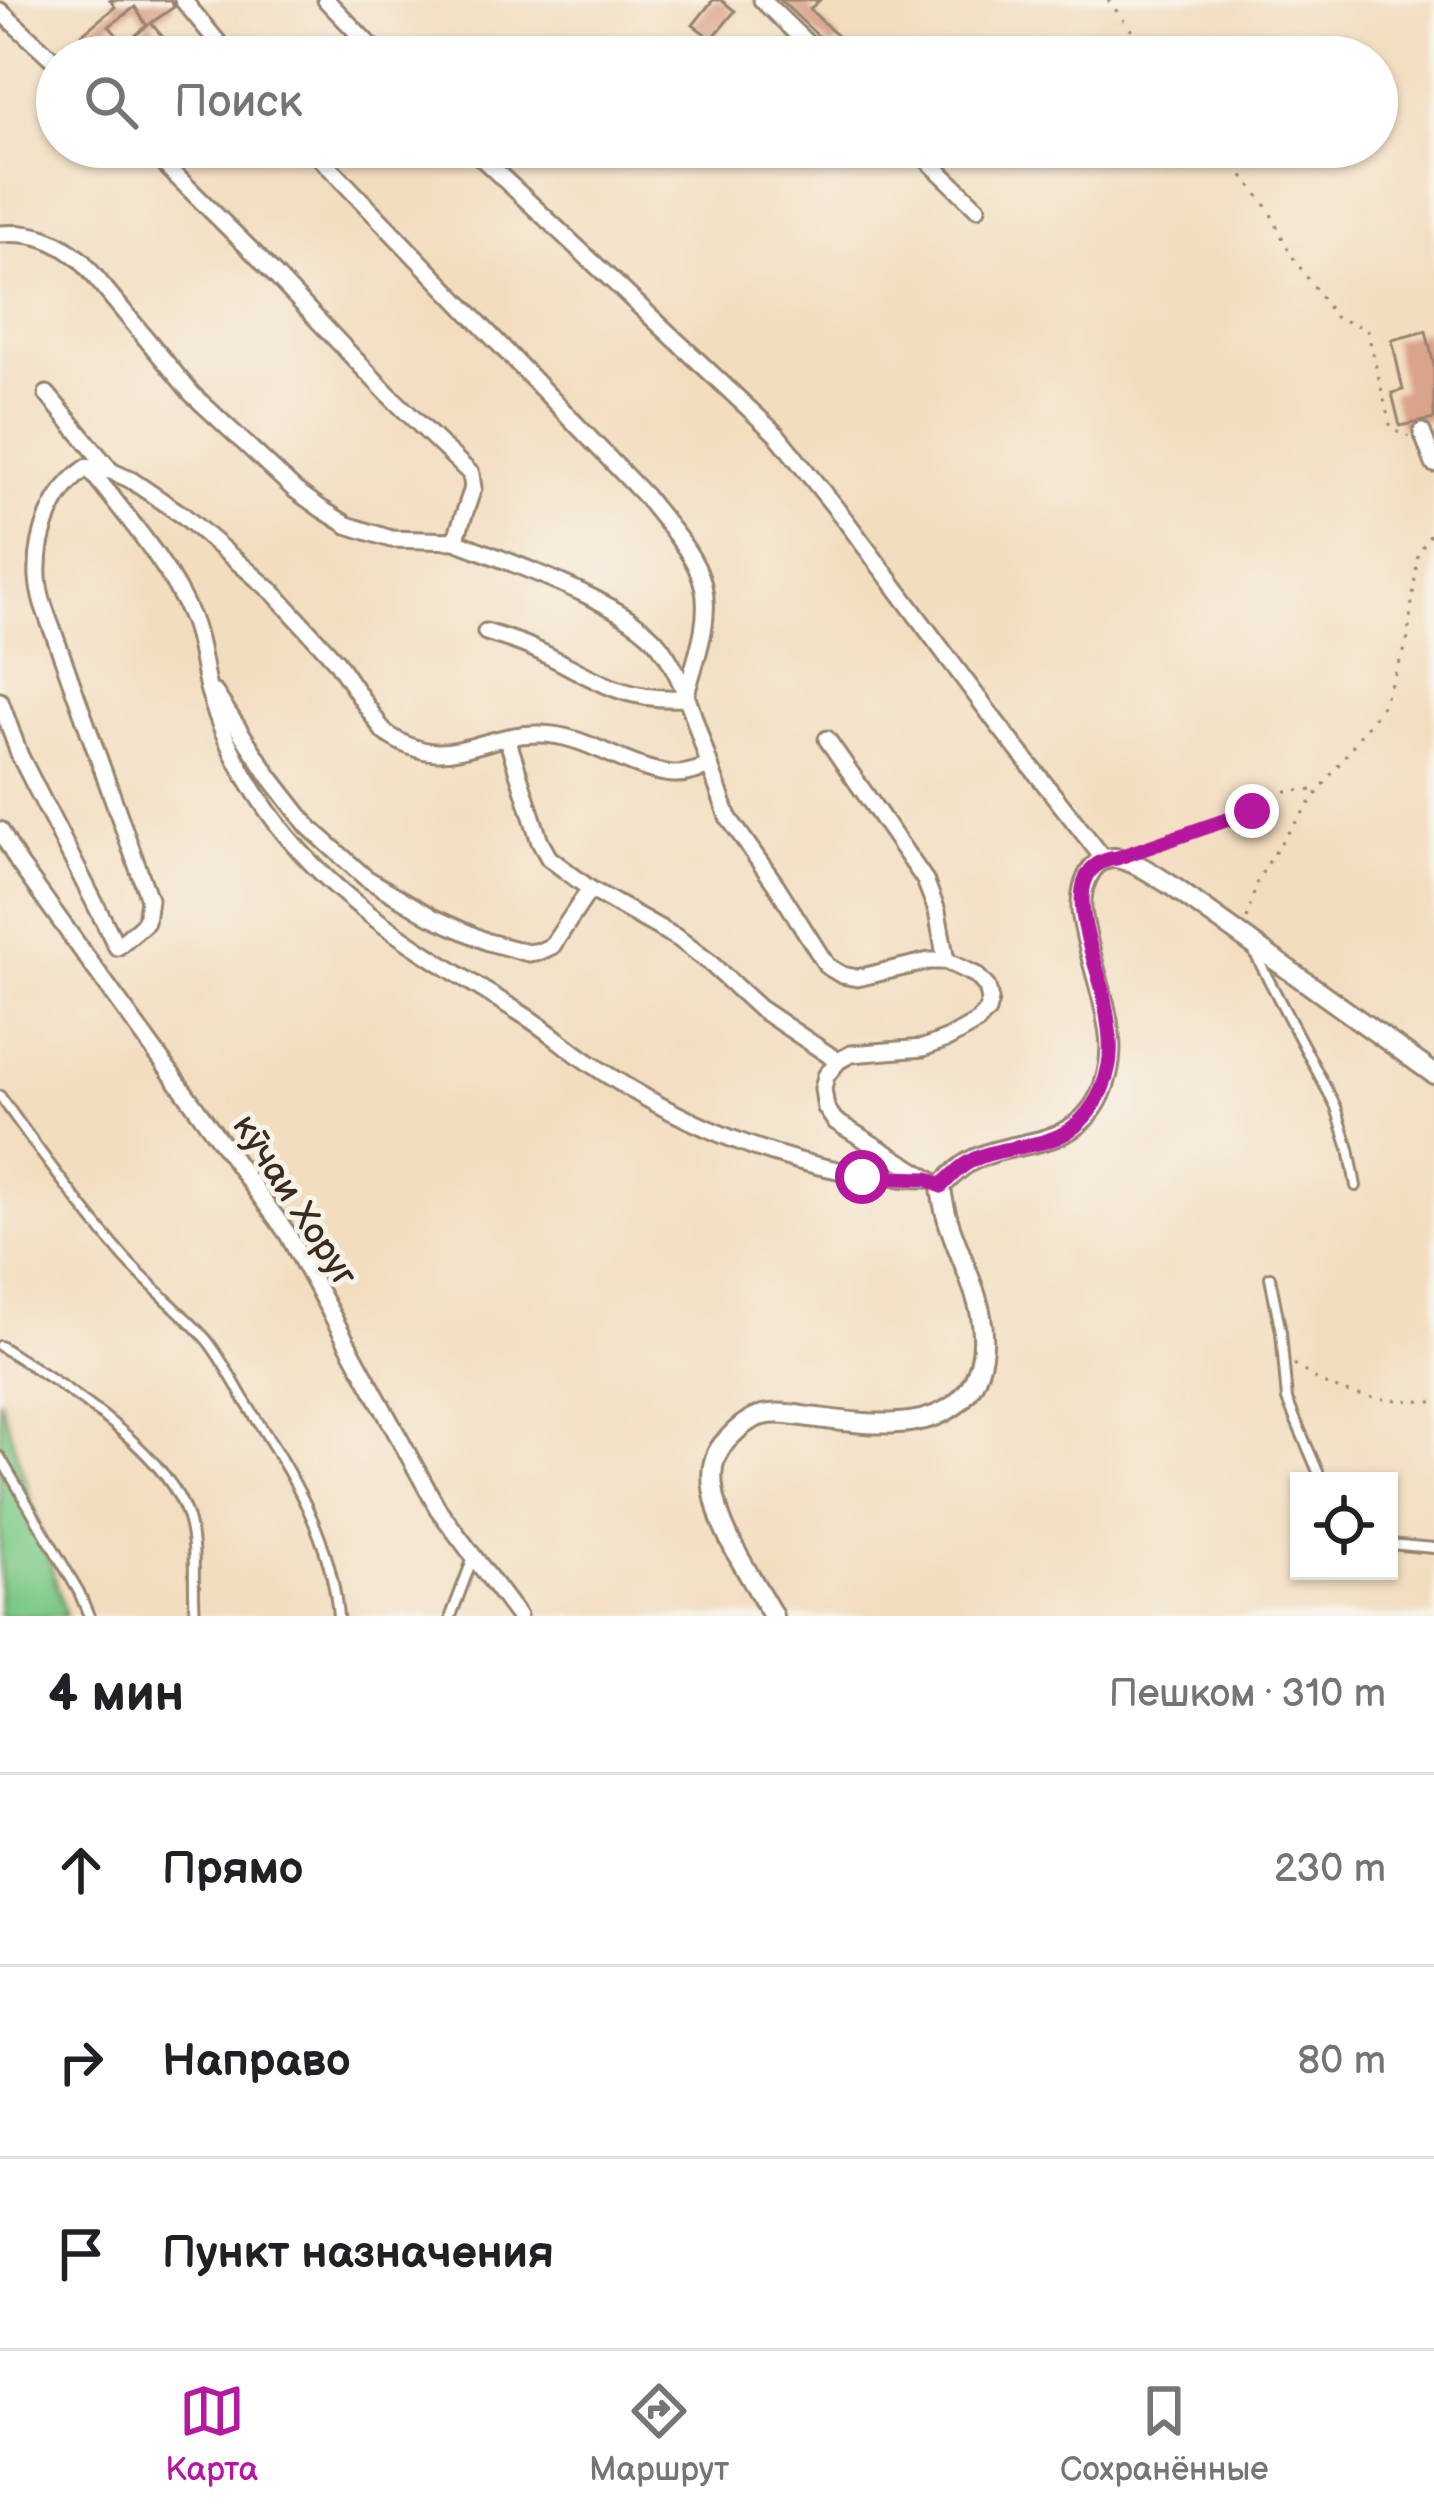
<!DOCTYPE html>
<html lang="ru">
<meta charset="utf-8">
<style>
body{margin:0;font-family:"Balsamiq Sans",sans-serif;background:#f6f6f6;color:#202124}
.controls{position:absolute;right:36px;bottom:36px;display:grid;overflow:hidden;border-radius:0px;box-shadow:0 3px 9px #0004}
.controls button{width:108px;height:108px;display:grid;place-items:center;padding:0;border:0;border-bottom:3px solid #e0e0e0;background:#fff;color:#202124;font:60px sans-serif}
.stop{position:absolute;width:36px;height:36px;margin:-27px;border:9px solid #b5179e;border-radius:50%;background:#fff}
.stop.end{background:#b5179e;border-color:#fff;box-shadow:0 3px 12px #0008}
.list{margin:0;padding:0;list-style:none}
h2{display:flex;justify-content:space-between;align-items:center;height:156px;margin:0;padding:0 48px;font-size:51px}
h2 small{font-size:39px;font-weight:400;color:#757577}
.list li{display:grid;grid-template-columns:78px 1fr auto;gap:36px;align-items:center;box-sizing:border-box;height:192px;padding:0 48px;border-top:3px solid #e0e0e0}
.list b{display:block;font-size:45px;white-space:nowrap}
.list em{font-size:39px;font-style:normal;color:#757577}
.icon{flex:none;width:66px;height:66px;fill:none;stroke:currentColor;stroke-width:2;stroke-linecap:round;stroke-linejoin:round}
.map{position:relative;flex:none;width:1434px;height:1616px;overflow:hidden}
.search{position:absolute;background:#fff;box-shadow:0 3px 9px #0004;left:36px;right:36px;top:36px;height:132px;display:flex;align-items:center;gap:30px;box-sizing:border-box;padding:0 42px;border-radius:66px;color:#757577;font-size:45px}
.sheet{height:732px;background:#fff}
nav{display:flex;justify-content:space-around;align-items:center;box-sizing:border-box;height:168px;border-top:3px solid #e0e0e0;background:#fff;font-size:33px;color:#757577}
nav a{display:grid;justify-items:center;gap:6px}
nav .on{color:#b5179e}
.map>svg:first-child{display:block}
.green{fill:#7dca88;stroke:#5c7a53;stroke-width:3}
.building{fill:#daa38c}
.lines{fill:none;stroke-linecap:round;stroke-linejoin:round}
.service-casing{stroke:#97846e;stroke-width:14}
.minor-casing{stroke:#97846e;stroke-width:21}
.tertiary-casing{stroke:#97846e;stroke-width:24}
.path{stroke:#97846e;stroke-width:3;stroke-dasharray:3 9;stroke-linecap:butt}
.service{stroke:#fff;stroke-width:8}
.minor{stroke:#fff;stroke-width:15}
.tertiary{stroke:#fff;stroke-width:18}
.route{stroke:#b5179e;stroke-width:15}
.labels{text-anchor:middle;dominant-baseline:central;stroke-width:10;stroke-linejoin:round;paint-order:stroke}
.street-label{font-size:36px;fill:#3b2a1e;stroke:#f7f3e8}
</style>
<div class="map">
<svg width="1434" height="1616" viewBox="0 0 1434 1616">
<rect width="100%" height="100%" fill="#f7f3e8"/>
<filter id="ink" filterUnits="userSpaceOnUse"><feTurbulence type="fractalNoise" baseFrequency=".00833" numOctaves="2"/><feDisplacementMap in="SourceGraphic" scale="24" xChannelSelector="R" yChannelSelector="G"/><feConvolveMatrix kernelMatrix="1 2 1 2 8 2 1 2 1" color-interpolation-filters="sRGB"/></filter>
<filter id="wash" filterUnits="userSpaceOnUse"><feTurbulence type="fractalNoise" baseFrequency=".004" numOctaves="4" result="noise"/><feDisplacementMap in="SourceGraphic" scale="48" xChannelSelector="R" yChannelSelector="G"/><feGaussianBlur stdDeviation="2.7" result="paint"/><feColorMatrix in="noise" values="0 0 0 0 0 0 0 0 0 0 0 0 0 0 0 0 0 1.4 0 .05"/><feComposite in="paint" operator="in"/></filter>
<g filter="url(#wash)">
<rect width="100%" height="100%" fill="#f3ddbf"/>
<!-- green -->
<polygon class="green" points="0,1398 66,1616 0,1616"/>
<g id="blocks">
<!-- building -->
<g class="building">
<polygon points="110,0 171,0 174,7 151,23 170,46 174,44 184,57 151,57 147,52 142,56 130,40 149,24 147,26 135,7 109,26 125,45 110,57 67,57 87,41 82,34 115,7"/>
<polygon points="713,0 721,0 735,11 712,39 693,25"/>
<polygon points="780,0 820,0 810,9 840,39 831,48"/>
<polygon points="1426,331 1434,365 1434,419 1400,426 1392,393 1403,390 1392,340"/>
</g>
</g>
</g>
<g filter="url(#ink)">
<use href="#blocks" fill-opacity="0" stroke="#97846e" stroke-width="3"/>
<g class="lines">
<defs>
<g id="service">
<polyline points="1254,952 1336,1107 1349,1149 1356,1186"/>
<path d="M0 1096C39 1151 78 1204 122 1255 148 1285 180 1310 206 1339 221 1357 233 1381 245 1401 288 1469 331 1534 338 1616"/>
<polyline points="1270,1277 1281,1332 1287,1400 1322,1481"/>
<path d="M0 1346C60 1384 171 1451 189 1522 197 1553 192 1584 195 1616"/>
<polyline points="0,1457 79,1592 89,1616"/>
<polyline points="1389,1544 1434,1548"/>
<polyline points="451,1616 473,1558"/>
</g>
<g id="minor">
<polyline points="183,0 230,57"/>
<polyline points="326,0 381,57"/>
<polyline points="762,0 821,57"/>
<polyline points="0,11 57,63"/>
<path d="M310 147 645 496C665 523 695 552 703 585 712 621 694 663 685 698 616 702 590 674 532 648 517 641 501 637 486 632"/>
<polyline points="470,147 777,435 846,521 999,726 1104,859"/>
<polyline points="914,147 977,208"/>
<path d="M0 234C33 231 57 240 82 261L192 394 295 490 320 508 347 525 391 539 455 541 473 488 471 474 387 393 256 255 147 147"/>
<polyline points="47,394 111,471"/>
<polyline points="1422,432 1434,464"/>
<path d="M88 467C124 514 168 562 191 617 201 641 202 664 208 688 220 732 241 773 267 810 331 902 429 956 522 1014 545 1028 566 1047 588 1062 684 1128 812 1180 929 1179"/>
<polyline points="215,693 270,777 309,827 366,878 432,917 488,942 528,953 541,951 552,946 590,889"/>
<path d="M0 701 20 756 117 947 146 922 149 899 54 634C47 615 39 597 38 577 36 535 53 490 88 467L111 471 131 480 184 516 274 593 336 661 384 732C447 776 474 734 538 734 586 733 626 770 673 774 686 775 698 770 710 766 696 727 685 679 660 646 627 602 508 562 455 541"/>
<polyline points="507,738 540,842 549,858 590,889 679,939 709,962 759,1008 838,1061"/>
<polyline points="827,739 925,880 937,911 946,961"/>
<polyline points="710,766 728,817 776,885 827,966 842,975 857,978 929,961 946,961 976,975 987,987 990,1000 987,1011 977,1022 949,1038 923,1048 851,1054 838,1061 826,1076 823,1089 826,1108 835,1121 927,1178"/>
<polyline points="0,830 18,862 93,966 287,1233 438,1509 518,1616"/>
</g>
<path id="tertiary" d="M773 1616C756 1585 727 1543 718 1510 711 1486 707 1460 726 1441 735 1431 749 1418 763 1415 781 1411 799 1416 818 1418 872 1425 957 1437 978 1371 1000 1306 946 1249 941 1186 950 1177 958 1168 969 1162 1010 1139 1061 1151 1092 1109 1106 1090 1112 1061 1110 1039 1106 996 1088 956 1082 914 1079 893 1088 856 1115 858 1134 860 1156 876 1172 886L1434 1074"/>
</defs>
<!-- service casing -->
<use href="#service" class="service-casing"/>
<!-- minor casing -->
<use href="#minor" class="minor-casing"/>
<!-- tertiary casing -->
<use href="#tertiary" class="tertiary-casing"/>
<!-- path -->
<g class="path">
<polyline points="1108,0 1152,57"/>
<polyline points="1221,147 1268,208 1290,253 1335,317 1367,329 1391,429 1409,437"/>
<polyline points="1141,849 1252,811 1284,791 1318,790"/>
<polyline points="1247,919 1257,881 1282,841 1382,706 1407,644 1418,554 1434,528"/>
<path d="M1294 1364C1340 1400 1378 1399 1434 1402"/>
</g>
<!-- service -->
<use href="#service" class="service"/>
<!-- minor -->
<use href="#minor" class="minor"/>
<!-- tertiary -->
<use href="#tertiary" class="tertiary"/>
</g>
</g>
<g class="lines" filter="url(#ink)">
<!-- route -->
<path class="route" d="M862 1177 928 1179 941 1186C950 1177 958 1168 969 1162 994 1148 1023 1149 1049 1140 1082 1130 1103 1098 1109 1065 1113 1042 1107 1015 1103 992 1095 955 1053 865 1117 858L1252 811"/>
</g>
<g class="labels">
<!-- street labels -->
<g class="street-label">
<text transform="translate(294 1201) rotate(57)">кӯчаи Хоруг</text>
</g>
</g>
</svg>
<div class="controls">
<button><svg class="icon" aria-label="locate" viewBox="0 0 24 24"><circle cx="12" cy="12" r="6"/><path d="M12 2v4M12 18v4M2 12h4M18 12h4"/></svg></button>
</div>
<div class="stop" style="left:862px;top:1177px"></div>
<div class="stop end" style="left:1252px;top:811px"></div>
<div class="search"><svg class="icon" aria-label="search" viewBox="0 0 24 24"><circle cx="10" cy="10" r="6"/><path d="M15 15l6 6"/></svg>Поиск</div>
</div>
<section class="sheet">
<h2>4 мин<small>Пешком · 310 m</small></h2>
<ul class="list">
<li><svg class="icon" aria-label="ahead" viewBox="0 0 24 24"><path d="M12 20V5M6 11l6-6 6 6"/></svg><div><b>Прямо</b></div><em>230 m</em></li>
<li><svg class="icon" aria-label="right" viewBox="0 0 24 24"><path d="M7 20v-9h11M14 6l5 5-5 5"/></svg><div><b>Направо</b></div><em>80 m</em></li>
<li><svg class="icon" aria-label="arrive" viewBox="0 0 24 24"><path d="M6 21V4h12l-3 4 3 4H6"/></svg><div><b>Пункт назначения</b></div></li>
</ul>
</section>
<nav>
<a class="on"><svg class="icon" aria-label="map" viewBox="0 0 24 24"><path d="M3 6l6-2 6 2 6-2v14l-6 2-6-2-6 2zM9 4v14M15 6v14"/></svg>Карта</a>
<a><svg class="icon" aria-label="directions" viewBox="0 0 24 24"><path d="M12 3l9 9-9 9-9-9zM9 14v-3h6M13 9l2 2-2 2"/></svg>Маршрут</a>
<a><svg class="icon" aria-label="saved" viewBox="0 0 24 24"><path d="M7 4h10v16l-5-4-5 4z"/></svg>Сохранённые</a>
</nav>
